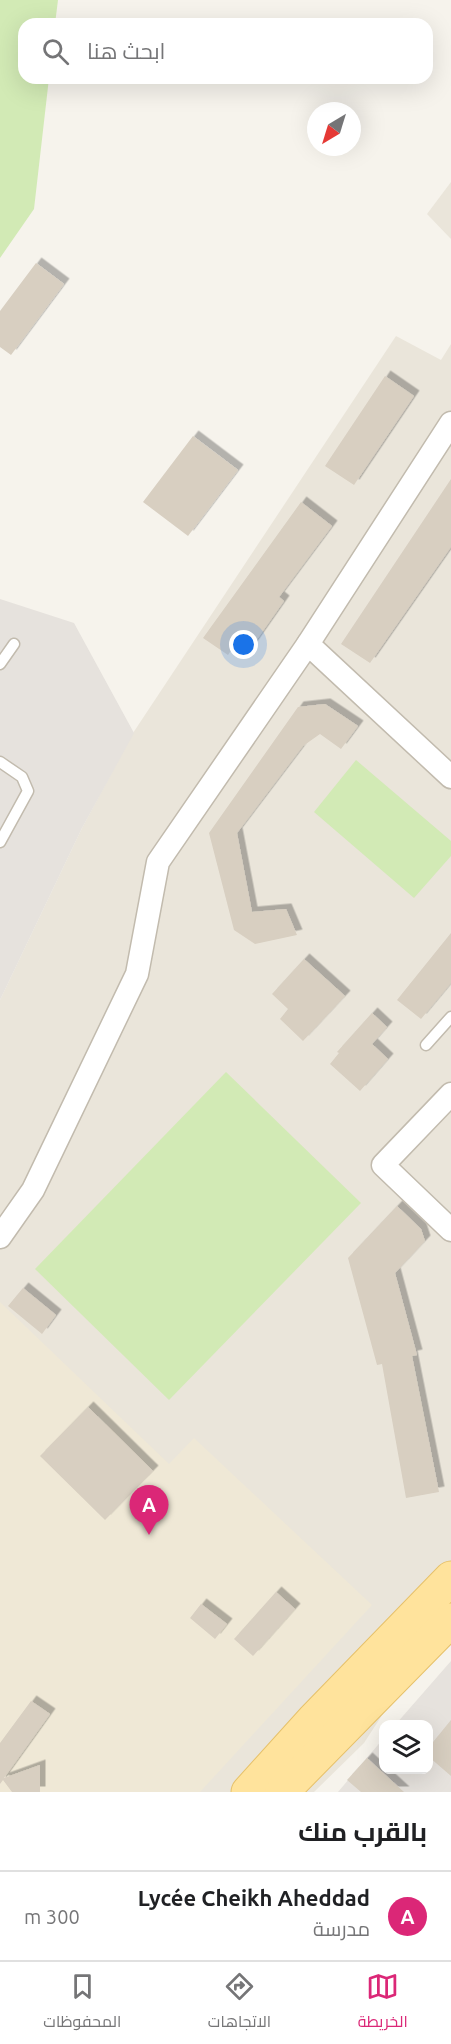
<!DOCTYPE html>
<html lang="ar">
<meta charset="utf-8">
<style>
body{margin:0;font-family:Ubuntu,Cairo,sans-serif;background:#f6f6f6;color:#202124;direction:rtl}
.controls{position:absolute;right:18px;bottom:18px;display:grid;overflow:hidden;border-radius:12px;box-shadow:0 6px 24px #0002}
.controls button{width:54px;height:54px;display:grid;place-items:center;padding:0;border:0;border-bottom:2px solid #e0e0e0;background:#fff;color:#202124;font:30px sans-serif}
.compass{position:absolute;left:307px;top:102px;width:54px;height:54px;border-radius:50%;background:#fff;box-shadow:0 6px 24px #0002;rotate:218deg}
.you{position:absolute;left:244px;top:645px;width:21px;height:21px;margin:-15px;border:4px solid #fff;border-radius:50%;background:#1a73e8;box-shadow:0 0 0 9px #1a73e833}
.badge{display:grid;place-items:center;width:39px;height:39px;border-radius:50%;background:#db2777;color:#fff;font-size:20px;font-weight:700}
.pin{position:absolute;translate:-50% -50px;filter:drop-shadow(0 2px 3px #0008)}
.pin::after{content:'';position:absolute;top:32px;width:21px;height:18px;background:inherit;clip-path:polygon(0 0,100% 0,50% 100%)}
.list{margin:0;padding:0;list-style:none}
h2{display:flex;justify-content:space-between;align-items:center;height:78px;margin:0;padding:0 24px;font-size:26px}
h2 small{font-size:20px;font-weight:400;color:#757577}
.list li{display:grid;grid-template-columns:39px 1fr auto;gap:18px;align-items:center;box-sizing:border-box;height:90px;padding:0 24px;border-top:2px solid #e0e0e0}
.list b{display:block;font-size:22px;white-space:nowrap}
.list p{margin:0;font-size:20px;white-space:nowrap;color:#757577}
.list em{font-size:20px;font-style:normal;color:#757577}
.icon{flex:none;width:33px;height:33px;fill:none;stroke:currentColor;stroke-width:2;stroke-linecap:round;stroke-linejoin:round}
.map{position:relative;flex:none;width:451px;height:1792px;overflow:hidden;direction:ltr}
.search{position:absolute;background:#fff;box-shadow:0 6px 24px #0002;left:18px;right:18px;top:18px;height:66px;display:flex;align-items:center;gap:15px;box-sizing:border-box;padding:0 21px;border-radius:18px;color:#757577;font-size:22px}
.sheet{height:168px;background:#fff}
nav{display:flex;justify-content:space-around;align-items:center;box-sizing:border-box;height:84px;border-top:2px solid #e0e0e0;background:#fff;font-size:16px;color:#757577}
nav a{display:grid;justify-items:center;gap:3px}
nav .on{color:#db2777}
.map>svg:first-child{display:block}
.residential{fill:#eae5da}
.industrial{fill:#e6e2dd}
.education{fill:#efe8d6}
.green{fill:#d2eab5}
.building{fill:#d8cfc1;filter:url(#shadow)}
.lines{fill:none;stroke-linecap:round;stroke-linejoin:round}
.service-casing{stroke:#c2bbae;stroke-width:13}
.minor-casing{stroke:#c2bbae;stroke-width:25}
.primary-casing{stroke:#e6c16a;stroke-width:35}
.service{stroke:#fff;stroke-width:10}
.minor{stroke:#fff;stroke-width:22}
.primary{stroke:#ffe39c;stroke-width:33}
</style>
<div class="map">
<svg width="451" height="1792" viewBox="0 0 451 1792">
<defs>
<filter id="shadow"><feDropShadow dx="5.5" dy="-5.5" stdDeviation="0" flood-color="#0004"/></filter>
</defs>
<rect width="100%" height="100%" fill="#f6f3ec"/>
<!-- residential -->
<g class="residential">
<polygon points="451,182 451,239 427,214"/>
<polygon points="396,336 441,360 451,344 451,1609 364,1743 314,1792 0,1792 0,1000 82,828 133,733"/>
</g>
<!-- industrial -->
<g class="industrial">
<polygon points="0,599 74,623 134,733 82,828 0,1000"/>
<polygon points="451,1661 451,1792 338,1792 383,1739 384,1770 428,1770 428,1724 396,1724"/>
</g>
<!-- education -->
<polygon class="education" points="0,1302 169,1464 194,1438 372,1605 200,1792 0,1792"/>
<!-- green -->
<g class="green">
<polygon points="0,0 58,0 55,24 24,24 24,78 49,78 34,209 0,258"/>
<polygon points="356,760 451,841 451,856 414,898 314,812"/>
<polygon points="226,1072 361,1203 169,1400 35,1269"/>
</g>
<!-- building -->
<g class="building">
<polygon points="36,263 64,284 11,355 0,347 0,311"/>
<polygon points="385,376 414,396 354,485 325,466"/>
<polygon points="193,436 238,470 188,536 143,502"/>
<polygon points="451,479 451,547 370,663 341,644"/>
<polygon points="301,502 332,526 279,597 284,601 251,648 239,639 228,655 203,638"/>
<polygon points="325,704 358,726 341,749 320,734 303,746 237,833 252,912 286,909 297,935 255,944 234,930 209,833 298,707"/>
<polygon points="451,933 451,983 421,1019 397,1000"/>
<polygon points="304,959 345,996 303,1041 280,1019 288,1009 272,994"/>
<polygon points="372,1013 387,1027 372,1044 388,1059 360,1091 330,1064 339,1053 337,1052"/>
<polygon points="397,1206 421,1229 425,1241 395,1273 417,1355 412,1356 439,1492 406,1498 382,1364 377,1365 348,1258"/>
<polygon points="23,1288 56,1315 42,1334 8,1306"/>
<polygon points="88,1407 153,1471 105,1520 40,1456"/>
<polygon points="276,1592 295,1609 253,1656 234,1639"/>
<polygon points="201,1604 227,1624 215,1639 190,1618"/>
<polygon points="31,1701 50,1714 4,1778 40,1765 40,1792 12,1792 3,1780 0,1784 0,1743"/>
<polygon points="451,1720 451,1776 429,1757 429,1747"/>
<polygon points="367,1758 404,1792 361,1792 347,1780"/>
</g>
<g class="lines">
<defs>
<g id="service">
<polyline points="0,664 14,644"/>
<polyline points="0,762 22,777 28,791 0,842"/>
<polyline points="426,1045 451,1017"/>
</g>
<g id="minor">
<polyline points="308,644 451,777"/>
<polyline points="451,1094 383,1165 451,1230"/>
<polyline points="0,1237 33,1190 137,974 158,862 308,644 451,423"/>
</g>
<g id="primary">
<polyline points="248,1792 313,1720 451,1578"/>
<polyline points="282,1792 451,1620"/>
</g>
</defs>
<!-- service casing -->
<use href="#service" class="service-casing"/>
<!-- minor casing -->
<use href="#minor" class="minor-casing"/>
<!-- primary casing -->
<use href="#primary" class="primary-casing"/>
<!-- service -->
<use href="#service" class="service"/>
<!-- minor -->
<use href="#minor" class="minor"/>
<!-- primary -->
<use href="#primary" class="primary"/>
</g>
</svg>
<div class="controls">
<button><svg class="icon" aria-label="layers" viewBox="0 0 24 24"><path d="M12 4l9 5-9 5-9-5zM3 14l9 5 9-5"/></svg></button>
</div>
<svg class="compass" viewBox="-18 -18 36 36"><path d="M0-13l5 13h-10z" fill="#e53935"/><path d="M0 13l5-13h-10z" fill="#757577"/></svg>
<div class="you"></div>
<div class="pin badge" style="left:149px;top:1535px">A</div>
<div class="search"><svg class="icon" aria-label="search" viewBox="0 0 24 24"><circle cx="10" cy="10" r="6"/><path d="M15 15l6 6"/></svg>ابحث هنا</div>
</div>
<section class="sheet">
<h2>بالقرب منك<small></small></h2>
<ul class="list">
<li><span class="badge">A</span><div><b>Lycée Cheikh Aheddad</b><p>مدرسة</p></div><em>300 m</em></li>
</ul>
</section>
<nav>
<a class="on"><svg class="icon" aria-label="map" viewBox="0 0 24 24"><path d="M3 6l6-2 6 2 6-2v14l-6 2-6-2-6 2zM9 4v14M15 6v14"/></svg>الخريطة</a>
<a><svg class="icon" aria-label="directions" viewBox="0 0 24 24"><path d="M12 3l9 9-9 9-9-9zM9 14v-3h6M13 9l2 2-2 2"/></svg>الاتجاهات</a>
<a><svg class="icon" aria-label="saved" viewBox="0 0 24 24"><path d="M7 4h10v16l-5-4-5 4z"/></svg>المحفوظات</a>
</nav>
